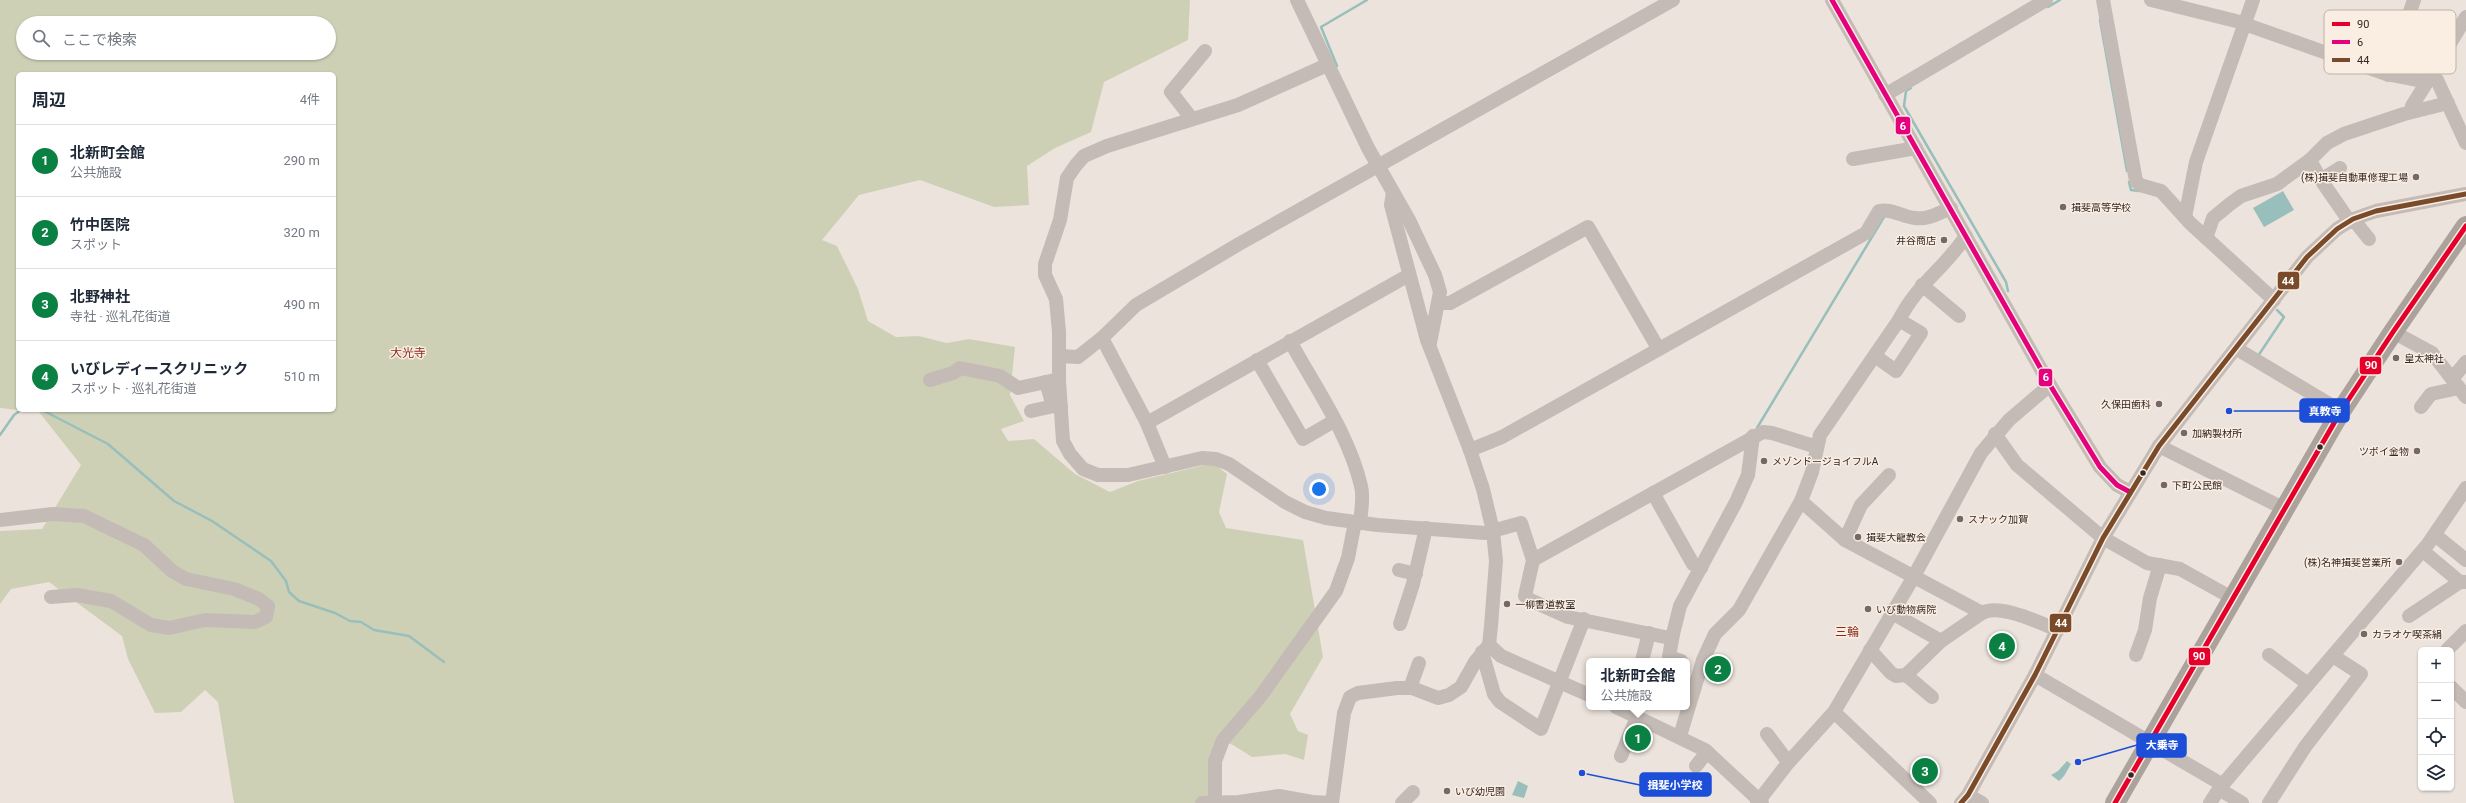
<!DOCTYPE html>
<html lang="ja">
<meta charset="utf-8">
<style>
body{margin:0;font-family:Roboto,"Noto Sans JP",sans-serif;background:#f6f6f7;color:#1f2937}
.controls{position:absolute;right:12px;bottom:12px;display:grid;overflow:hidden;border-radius:6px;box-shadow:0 1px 3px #0004}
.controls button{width:36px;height:36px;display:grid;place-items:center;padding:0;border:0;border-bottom:1px solid #e0e1e3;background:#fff;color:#1f2937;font:20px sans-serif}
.you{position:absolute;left:1319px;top:489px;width:14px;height:14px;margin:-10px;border:3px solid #fff;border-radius:50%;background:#1a73e8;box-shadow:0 0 0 6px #1a73e833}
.badge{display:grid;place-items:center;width:26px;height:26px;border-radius:50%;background:#0b8043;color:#fff;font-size:13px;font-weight:700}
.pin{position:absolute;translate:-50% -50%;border:2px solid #fff;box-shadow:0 1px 4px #0006}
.popup{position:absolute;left:1586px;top:658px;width:104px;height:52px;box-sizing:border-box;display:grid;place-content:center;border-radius:6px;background:#fff;filter:drop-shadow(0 1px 3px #0005);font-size:13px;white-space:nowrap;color:#747a83}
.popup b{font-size:15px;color:#1f2937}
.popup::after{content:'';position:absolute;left:50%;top:100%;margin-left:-8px;border:8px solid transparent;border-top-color:#fff}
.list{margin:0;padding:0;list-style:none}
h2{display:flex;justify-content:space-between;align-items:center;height:52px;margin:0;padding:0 16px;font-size:17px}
h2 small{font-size:13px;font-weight:400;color:#747a83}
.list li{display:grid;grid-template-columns:26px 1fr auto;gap:12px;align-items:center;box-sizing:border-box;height:72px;padding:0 16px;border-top:1px solid #e0e1e3}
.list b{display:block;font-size:15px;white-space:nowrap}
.list p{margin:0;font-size:13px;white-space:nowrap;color:#747a83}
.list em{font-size:13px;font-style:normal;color:#747a83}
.icon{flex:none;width:22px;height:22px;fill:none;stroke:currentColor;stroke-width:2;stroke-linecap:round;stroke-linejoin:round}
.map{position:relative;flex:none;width:2466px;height:803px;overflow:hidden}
.search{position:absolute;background:#fff;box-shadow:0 1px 3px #0004;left:16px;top:16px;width:320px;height:44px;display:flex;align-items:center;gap:10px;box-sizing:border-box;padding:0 14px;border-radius:22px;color:#747a83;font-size:15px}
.panel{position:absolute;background:#fff;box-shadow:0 1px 3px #0004;left:16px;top:72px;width:320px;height:340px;border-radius:6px}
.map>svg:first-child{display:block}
.green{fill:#ced0b6;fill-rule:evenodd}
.water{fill:#98bfbc}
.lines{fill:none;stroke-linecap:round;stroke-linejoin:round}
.stream{stroke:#98bfbc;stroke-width:2.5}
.minor{stroke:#c4bbb6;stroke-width:14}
.highway{stroke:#aba29c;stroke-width:20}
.bus-1-casing{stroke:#faede2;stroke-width:8}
.bus-2-casing{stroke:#faede2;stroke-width:8}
.bus-3-casing{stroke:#faede2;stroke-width:8}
.bus-1{stroke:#e4002b;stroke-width:5}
.bus-2{stroke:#e5007d;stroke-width:5}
.bus-3{stroke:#7a4b2a;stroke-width:5}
.poi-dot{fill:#746965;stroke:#faede2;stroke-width:1.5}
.bus-dot{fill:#342825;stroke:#faede2;stroke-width:1.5}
.labels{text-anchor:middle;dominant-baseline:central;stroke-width:3;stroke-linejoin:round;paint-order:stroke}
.poi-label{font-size:10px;fill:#342825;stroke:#faede2;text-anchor:start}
.quarter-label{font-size:12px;fill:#872b1a;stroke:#faede2}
.key{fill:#faede2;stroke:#bfb2a9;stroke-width:1}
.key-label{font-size:11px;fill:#342825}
.leader{fill:none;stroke:#1d4ed8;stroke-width:1.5}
.callout-dot{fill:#1d4ed8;stroke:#faede2;stroke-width:1.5}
.callout{fill:#1d4ed8;stroke:#1d4ed8;stroke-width:1.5}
.callout-label{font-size:11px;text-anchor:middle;font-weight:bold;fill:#fff}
.line-badge{stroke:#faede2;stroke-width:1.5}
.badge-label{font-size:11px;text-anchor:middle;font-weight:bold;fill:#fff}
</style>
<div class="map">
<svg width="2466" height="803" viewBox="0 0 2466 803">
<rect width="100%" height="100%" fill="#ece3dc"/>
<!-- green -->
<path class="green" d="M0 0H1190L1188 40 1104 82 1091 132 1055 148 1027 166 1029 205 994 207 920 180 859 195 822 240 837 246 858 289 868 321 896 337 919 336 947 343 969 339 1015 347 1010 395 1024 421 1001 429 1008 441 1034 439 1075 474 1110 492 1138 481 1213 463 1227 474 1219 512 1226 528 1303 540 1323 657 1290 714 1298 731 1308 735 1304 760 1285 754 1252 757 1233 745 1218 739 1208 803H234L218 702 205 690 181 712 155 713 128 659 122 636 49 582 11 589 0 604V531L42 529 81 465 39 412 22 410H334V74H18V410L0 408ZM23 23H329V53H23Z"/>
<!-- water -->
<g class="water">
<polygon points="2283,191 2294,210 2264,227 2253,208"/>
<polygon points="2067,761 2071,764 2064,776 2059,781 2051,775 2058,771"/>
<polygon points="1518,781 1528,786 1524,798 1512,795"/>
</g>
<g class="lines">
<!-- stream -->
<g class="stream">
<polyline points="2048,7 2060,0"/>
<polyline points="2100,20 2127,171"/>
<polyline points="1335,67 1337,66 1321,27 1367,0"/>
<polyline points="1911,88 1906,91 1904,106 2006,282 2008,291"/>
<polyline points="2129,182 2131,190 2139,191"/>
<polyline points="2258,356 2284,317 2277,310"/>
<polyline points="42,410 108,444 174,501 212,521 271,561 286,581 289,592 299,601 335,613 350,621 361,622 374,630 409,636 444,662"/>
<polyline points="1757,428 1884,217"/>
<polyline points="0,435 14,415 21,410"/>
</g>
<!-- minor -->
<g class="minor">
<polyline points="1297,0 1368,148 1409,220 1435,275 1440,292 1430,343"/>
<polyline points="1832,0 2050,385 2100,467 2117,485 2130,492"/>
<polyline points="2103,0 2136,181 2140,185 2161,191 2190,223 2274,300"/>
<polyline points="2151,0 2236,21 2386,74 2427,82 2466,17"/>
<polyline points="1327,65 1238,105 1107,146 1084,156 1076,165 1067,178 1060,220 1045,264 1045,275 1056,299 1059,332 1059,381 1063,441 1070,454 1083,469 1098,475 1128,475 1202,458 1216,459 1229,464 1285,502 1305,512 1326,518 1377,525 1485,533 1521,523 1533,560 1525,596 1530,600 1568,617 1670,638 1673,634 1680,606 1736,502 1748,475 1753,436"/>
<polyline points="2388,75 2414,0"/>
<polyline points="2431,75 2437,80 2466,143"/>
<polyline points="1885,95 2046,0"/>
<polyline points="2412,106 2427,82"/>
<polyline points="1192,119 1171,92 1205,51"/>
<polyline points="1853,159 1916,148"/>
<polyline points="2310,160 2327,143 2344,134 2404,114 2448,103"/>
<polyline points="2321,180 2350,222"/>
<polyline points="2185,217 2196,162 2253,0"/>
<polyline points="2353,219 2369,239"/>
<polyline points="2206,238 2213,218 2230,204 2241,196 2277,184 2310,160 2321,180 2340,168"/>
<polyline points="1922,285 1959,316"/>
<polyline points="1441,303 1450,303 1588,227 1658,348"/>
<polyline points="2393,332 2432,353 2466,397"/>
<polyline points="1102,338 1147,423 1165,467"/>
<path d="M1290 341C1315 387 1349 434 1361 486 1364 497 1361 511 1360 523"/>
<polyline points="2237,349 2341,411"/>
<polyline points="1059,356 1078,357 1102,338 1136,305 1239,244 1673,0"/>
<polyline points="1875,356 1896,371 1921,333 1899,320"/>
<polyline points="1257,360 1303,439 1334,421"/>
<polyline points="2449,375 2457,373 2466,362"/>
<polyline points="930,380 953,373 960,368 1000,376 1018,388 1046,382"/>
<polyline points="1053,406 1046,382 1055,380"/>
<polyline points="2421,407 2431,394 2459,388"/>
<polyline points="1031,411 1054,406 1061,407"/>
<polyline points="1147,423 1409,275"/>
<polyline points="1995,434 2017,465 2103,538 2147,563 2180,569 2234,599"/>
<polyline points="2159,446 2285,509"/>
<path d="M1470 450 1502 437 1866 233 1879 211C1891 208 1903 217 1915 218 1928 220 1939 213 1951 208"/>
<polyline points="1653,493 1693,564 1701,568"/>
<polyline points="1801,501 1845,540 1982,613 1941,641 1892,613"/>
<polyline points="0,520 53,514 84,516 144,545 172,571 186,579 234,589 259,599 268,606 266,617 255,622 205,620 169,628 151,625 111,601 77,595 51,597"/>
<polyline points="2435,535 2466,560"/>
<polyline points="1845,540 1861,505 1889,475"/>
<polyline points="2423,551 2460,582 2466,582"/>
<polyline points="1533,560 1763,432 1772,433 1817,447"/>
<polyline points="1399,570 1416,574"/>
<path d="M1982 613C1999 603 2040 623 2058 630"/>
<polyline points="2409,616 2460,582"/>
<polyline points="1400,624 1413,584 1426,528"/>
<polyline points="1673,634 1669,657 1681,661"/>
<polyline points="1489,645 1501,656 1589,695"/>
<polyline points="1870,650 1891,673 1896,676 1906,675"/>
<polyline points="2447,650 2466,631"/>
<polyline points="1482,652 1494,694 1500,702 1541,729 1584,619"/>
<polyline points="2136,655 2145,630 2150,598 2160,565"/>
<polyline points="2269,655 2308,684"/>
<polyline points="1642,661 1649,633"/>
<polyline points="2035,675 2223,785"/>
<polyline points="2451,687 2466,702"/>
<polyline points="1410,688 1419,663"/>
<polyline points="1932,697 1906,675 1941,641"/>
<polyline points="1616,707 1705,750 1762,803"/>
<polyline points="1834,712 1930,803"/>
<polyline points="1767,734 1788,762"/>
<path d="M1680 736 1703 660 1715 634 1739 610 1801 501 1812 472 1820 435 1899 320C1917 284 1944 269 1966 236"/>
<polyline points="1621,756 1637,717"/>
<polyline points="1696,766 1707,752"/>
<polyline points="2219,789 2242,803"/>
<polyline points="1968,795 1982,803"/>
<polyline points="1202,803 1239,802 1279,796 1312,802 1332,803"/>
<polyline points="1215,803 1215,761 1223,740 1260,697 1336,591 1348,558 1355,522"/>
<polyline points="1332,803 1344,713 1350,697 1358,693 1397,688 1412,688 1438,698 1449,695 1461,687 1475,662 1489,645 1491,626 1496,561 1493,531 1483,489 1470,450 1427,340 1391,205 1393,192"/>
<polyline points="1402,803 1413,792"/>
<polyline points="1757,803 1788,763 1834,712 1913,578 1981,453 2009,420 2050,385"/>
<polyline points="1961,803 1968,795 2035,675 2103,538 2159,446 2307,257 2337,229 2353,219 2376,211 2466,194"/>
<polyline points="2210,803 2219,789 2246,757 2428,544 2466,488"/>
<polyline points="2269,803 2305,747 2361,674 2333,656"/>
</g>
<!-- highway -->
<polyline class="highway" points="2115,803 2341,411 2393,332 2466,226"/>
<defs>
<polyline id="bus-1" points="2115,803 2341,411 2393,332 2466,226"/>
<polyline id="bus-2" points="1832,0 2050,385 2100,467 2117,485 2130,492"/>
<polyline id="bus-3" points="1961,803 1968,795 2035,675 2103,538 2159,446 2307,257 2337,229 2353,219 2376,211 2466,194"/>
</defs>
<!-- bus-1 casing -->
<use href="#bus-1" class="bus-1-casing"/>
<!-- bus-2 casing -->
<use href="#bus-2" class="bus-2-casing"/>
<!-- bus-3 casing -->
<use href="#bus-3" class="bus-3-casing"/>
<!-- bus-1 -->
<use href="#bus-1" class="bus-1"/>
<!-- bus-2 -->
<use href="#bus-2" class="bus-2"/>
<!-- bus-3 -->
<use href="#bus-3" class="bus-3"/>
</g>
<!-- markers -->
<g class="poi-dot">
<circle cx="2416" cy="177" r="4"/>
<circle cx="2063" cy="207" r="4"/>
<circle cx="1944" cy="240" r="4"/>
<circle cx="2396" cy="358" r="4"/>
<circle cx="2159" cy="404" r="4"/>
<circle cx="2184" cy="433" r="4"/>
<circle cx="2417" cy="451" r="4"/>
<circle cx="1764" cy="461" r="4"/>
<circle cx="2164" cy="485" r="4"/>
<circle cx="1960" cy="519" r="4"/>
<circle cx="1858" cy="537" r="4"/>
<circle cx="2399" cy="562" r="4"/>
<circle cx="1507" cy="604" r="4"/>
<circle cx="1868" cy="609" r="4"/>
<circle cx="2364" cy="634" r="4"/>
<circle cx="1447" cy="791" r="4"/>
</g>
<g class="bus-dot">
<circle cx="2320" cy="447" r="3.5"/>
<circle cx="2143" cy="473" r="3.5"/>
<circle cx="2131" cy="775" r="3.5"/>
</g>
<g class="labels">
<!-- poi labels -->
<g class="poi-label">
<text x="2408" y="177" text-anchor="end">(株)揖斐自動車修理工場</text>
<text x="2071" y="207">揖斐高等学校</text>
<text x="1936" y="240" text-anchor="end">井谷商店</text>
<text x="2404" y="358">皇太神社</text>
<text x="2151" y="404" text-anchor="end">久保田歯科</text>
<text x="2192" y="433">加納製材所</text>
<text x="2409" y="451" text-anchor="end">ツボイ金物</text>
<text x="1772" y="461">メゾンドージョイフルA</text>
<text x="2172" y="485">下町公民館</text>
<text x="1968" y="519">スナック加賀</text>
<text x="1866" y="537">揖斐大龍教会</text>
<text x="2391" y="562" text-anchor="end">(株)名神揖斐営業所</text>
<text x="1515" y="604">一柳書道教室</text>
<text x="1876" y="609">いび動物病院</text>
<text x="2372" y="634">カラオケ喫茶絹</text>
<text x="1455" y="791">いび幼児園</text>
</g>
<!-- quarter labels -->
<g class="quarter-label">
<text x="408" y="353">大光寺</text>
<text x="1847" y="632">三輪</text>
</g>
</g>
<!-- legend -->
<rect x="2324" y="10" width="132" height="64" rx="6" class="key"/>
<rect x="2332" y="22" width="18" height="4" fill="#e4002b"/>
<rect x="2332" y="40" width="18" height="4" fill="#e5007d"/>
<rect x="2332" y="58" width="18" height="4" fill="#7a4b2a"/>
<g class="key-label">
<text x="2357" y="28">90</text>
<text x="2357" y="46">6</text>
<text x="2357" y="64">44</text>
</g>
<!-- callouts -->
<path class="leader" d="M2229 411L2300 411M2078 762L2137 745M1582 773L1640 785"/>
<g class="callout-dot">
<circle cx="2229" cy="411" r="4"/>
<circle cx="2078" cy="762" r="4"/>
<circle cx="1582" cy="773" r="4"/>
</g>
<g class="callout">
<rect x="2300" y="399" width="49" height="23" rx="4"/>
<rect x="2137" y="734" width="49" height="23" rx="4"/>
<rect x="1640" y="773" width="71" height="23" rx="4"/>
</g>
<g class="callout-label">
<text x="2325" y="415">真教寺</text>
<text x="2162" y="749">大乗寺</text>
<text x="1675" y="789">揖斐小学校</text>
</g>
<g class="line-badge">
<rect x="1895" y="116" width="16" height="19" rx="4" fill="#e5007d"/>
<rect x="2277" y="271" width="23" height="19" rx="4" fill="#7a4b2a"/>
<rect x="2359" y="356" width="23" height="19" rx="4" fill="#e4002b"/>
<rect x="2038" y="368" width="15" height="19" rx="4" fill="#e5007d"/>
<rect x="2049" y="613" width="23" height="20" rx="4" fill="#7a4b2a"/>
<rect x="2188" y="647" width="23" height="19" rx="4" fill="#e4002b"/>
</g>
<g class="badge-label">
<text x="1903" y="130">6</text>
<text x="2288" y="285">44</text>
<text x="2371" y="369">90</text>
<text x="2046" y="381">6</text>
<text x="2061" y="627">44</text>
<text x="2199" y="660">90</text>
</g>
</svg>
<div class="controls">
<button>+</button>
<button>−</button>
<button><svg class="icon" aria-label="locate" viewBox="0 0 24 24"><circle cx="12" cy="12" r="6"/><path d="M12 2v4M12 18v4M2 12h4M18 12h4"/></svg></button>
<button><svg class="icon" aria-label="layers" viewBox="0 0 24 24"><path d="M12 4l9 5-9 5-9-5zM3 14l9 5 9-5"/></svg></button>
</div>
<div class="you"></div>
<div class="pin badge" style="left:1638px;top:738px">1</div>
<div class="popup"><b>北新町会館</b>公共施設</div>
<div class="pin badge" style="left:1718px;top:669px">2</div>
<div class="pin badge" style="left:1925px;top:771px">3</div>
<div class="pin badge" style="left:2002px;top:646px">4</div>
<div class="search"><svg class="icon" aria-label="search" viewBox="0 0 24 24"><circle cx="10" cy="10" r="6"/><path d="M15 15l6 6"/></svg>ここで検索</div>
<section class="panel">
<h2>周辺<small>4件</small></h2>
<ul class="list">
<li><span class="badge">1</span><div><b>北新町会館</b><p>公共施設</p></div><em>290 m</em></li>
<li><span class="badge">2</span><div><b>竹中医院</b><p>スポット</p></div><em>320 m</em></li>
<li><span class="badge">3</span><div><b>北野神社</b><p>寺社 · 巡礼花街道</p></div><em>490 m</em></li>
<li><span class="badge">4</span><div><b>いびレディースクリニック</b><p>スポット · 巡礼花街道</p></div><em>510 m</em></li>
</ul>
</section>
</div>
